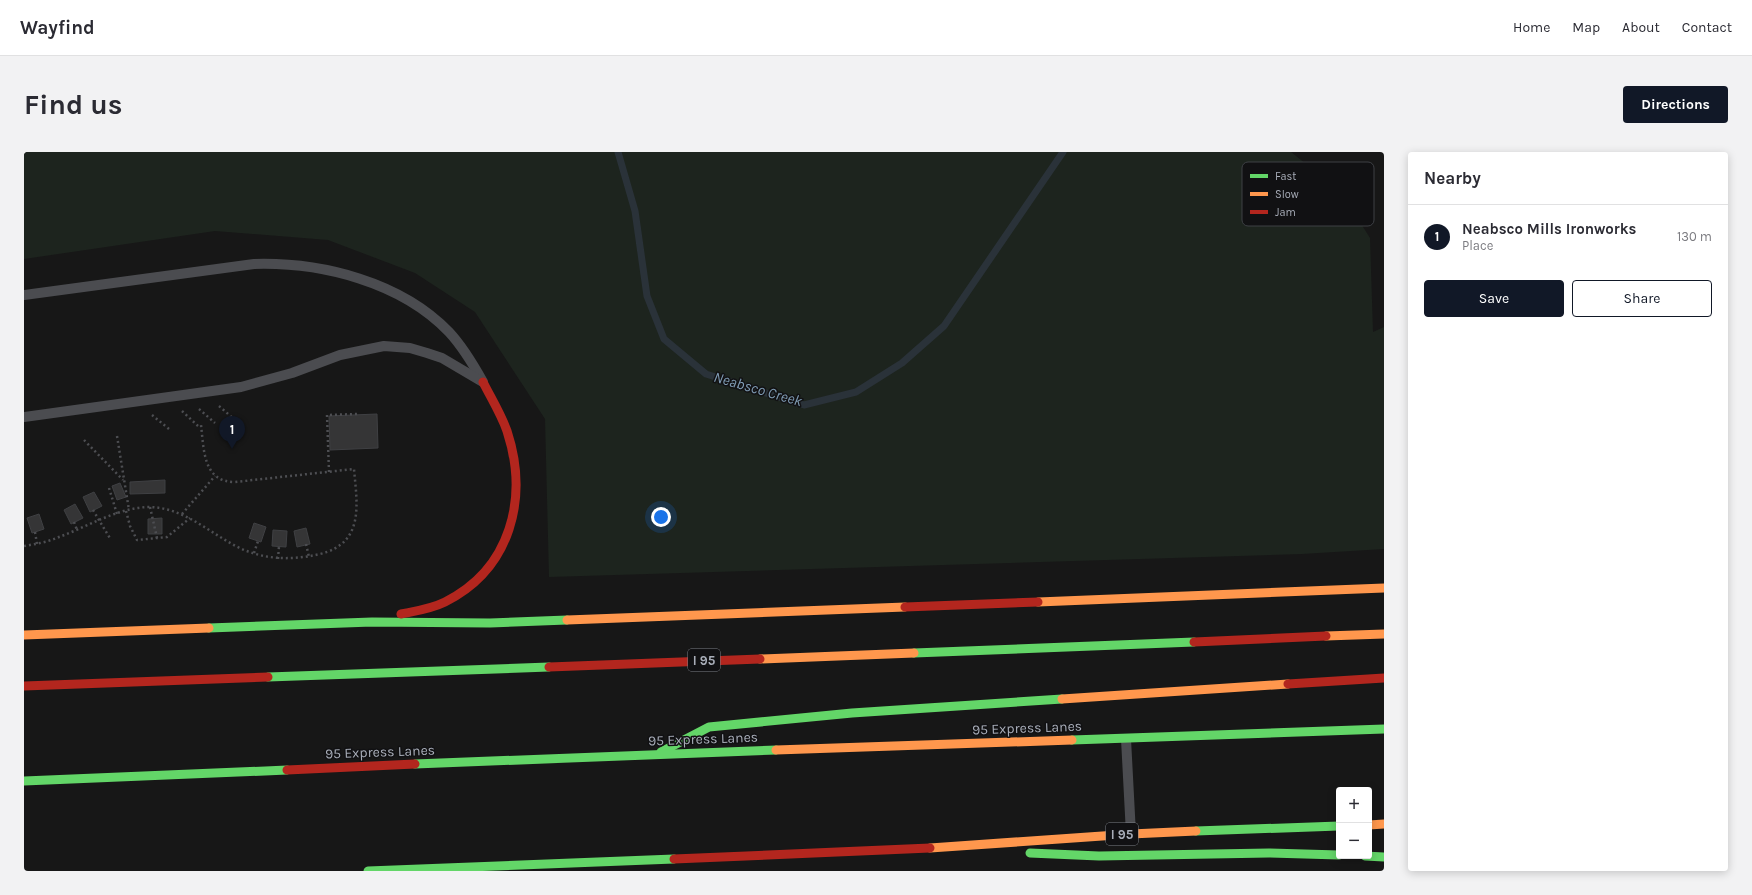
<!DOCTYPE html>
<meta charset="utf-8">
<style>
body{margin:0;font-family:Karla,sans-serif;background:#f2f2f3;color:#2b2b33}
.controls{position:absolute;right:12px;bottom:12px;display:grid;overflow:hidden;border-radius:4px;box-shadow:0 2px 10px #0003}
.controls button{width:36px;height:36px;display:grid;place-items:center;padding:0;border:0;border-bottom:1px solid #e1e1e2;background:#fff;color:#2b2b33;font:20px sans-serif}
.you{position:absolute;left:637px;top:365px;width:14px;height:14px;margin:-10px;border:3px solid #fff;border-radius:50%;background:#1a73e8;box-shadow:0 0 0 6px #1a73e833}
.badge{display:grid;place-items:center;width:26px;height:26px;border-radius:50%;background:#111827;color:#fff;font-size:13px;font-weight:700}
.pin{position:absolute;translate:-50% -33px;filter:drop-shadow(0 1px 2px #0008)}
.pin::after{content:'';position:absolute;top:21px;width:14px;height:12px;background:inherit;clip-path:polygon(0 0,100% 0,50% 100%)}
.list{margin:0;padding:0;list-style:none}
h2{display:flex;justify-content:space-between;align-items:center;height:52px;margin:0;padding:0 16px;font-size:17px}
h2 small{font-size:13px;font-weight:400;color:#7c7c81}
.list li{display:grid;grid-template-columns:26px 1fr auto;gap:12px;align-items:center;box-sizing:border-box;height:64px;padding:0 16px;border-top:1px solid #e1e1e2}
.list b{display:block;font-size:15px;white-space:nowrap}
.list p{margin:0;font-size:13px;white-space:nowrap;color:#7c7c81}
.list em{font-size:13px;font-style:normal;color:#7c7c81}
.actions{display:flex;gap:8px;padding:12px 16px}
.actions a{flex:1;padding:9px 0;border:1px solid #111827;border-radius:4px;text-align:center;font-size:14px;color:#111827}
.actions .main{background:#111827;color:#fff}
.map{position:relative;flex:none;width:1360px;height:719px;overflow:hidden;border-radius:4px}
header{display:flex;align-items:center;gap:24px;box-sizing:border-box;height:56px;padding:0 20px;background:#fff;border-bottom:1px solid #e1e1e2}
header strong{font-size:19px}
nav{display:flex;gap:22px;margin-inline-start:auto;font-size:14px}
.intro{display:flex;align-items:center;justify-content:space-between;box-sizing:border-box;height:96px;padding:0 24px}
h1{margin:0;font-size:28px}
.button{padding:10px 18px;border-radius:4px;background:#111827;color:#fff;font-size:14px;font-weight:700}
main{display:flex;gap:24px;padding:0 24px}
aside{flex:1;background:#fff;border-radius:4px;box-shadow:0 2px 10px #0003}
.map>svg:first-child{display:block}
.green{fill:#1d241e}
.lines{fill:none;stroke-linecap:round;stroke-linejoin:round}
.stream{stroke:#2a3239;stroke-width:7}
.building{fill:#353536;stroke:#3f4043}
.path{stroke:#4d4e52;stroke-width:2.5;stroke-dasharray:2 3;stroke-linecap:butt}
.lane{stroke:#4b4c50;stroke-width:10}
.fast{stroke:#63d668;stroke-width:9}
.slow{stroke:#ff974d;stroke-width:9}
.jam{stroke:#b3261e;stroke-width:9}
.labels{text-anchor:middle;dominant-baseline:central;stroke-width:3;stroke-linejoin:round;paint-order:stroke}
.shield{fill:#111113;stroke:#7b7e86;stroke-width:1}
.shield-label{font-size:13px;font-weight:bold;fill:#a8adb8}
.street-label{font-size:14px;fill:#a8adb8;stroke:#111113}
.water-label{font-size:15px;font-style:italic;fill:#7f9bb3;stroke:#111113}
.key{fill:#111113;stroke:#3e4045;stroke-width:1}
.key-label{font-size:11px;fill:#a8adb8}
</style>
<header>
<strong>Wayfind</strong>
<nav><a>Home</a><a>Map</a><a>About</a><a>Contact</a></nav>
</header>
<div class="intro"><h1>Find us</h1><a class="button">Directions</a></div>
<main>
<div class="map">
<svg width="1360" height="719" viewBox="0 0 1360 719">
<rect width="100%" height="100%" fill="#171717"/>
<!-- green -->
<polygon class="green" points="0,0 1267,0 1317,40 1346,86 1349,180 1360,175 1360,397 1278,402 525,425 521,267 451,160 391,121 304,88 191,79 0,107"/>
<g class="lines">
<!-- stream -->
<polyline class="stream" points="594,0 611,59 623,144 640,187 682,222 780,253 832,240 878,211 920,174 1039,0"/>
</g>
<!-- building -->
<g class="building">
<polygon points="353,262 354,296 306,298 305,264"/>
<polygon points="141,328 141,341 106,342 106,330"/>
<polygon points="96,331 102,345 93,348 88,334"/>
<polygon points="70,340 78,354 66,360 59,345"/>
<polygon points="51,352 59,366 47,372 40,358"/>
<polygon points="15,362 20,377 8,381 3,366"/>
<polygon points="138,366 138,382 124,382 124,367"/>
<polygon points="230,371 242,375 237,390 225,386"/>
<polygon points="282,376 286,392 273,395 270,379"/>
<polygon points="249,378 263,379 262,395 248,394"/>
</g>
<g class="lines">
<!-- path -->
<g class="path">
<polyline points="195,254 211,268"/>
<polyline points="175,257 191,271"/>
<polyline points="158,259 174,274"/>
<polyline points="128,263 145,277"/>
<polyline points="93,284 105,358"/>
<polyline points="60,288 99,328"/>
<polyline points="305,320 303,263 333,262"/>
<polyline points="85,336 93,362"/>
<polyline points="126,355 133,386"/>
<polyline points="69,358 87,388"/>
<polyline points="102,359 106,374 113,388 143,385 166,366"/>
<polyline points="158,362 191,324"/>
<polyline points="50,370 53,378"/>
<polyline points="11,380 13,392"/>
<polyline points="282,392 285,405"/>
<path d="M0 394C12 392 24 390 35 385 63 375 93 356 124 355 157 355 181 377 208 392 236 408 266 409 296 402 341 391 333 352 330 317L211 330C179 330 180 298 177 273"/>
<polyline points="230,401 234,389"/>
<polyline points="254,407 255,394"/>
</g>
<!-- lane -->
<g class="lane">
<path d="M0 143 230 112C298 110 377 130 425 180 439 195 449 212 459 230"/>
<polyline points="0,265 217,235 268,221 316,203 360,194 386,196 403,201 418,206 457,229"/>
<polyline points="1102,587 1107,682"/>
</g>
<!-- fast -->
<g class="fast">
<polyline points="185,476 348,470 466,471 543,468"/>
<polyline points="890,501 1170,490"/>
<polyline points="244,525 525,515"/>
<polyline points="1048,588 1360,577"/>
<polyline points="637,600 685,575 828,561 1038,547"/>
<polyline points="391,612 752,598"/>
<polyline points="0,629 263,618"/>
<polyline points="1172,679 1315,674"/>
<polyline points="1006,701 1075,704 1245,701 1315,703"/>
<polyline points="1341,704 1360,705"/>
<polyline points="344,719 650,707"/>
</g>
<!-- slow -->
<g class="slow">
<polyline points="1014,450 1360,436"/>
<polyline points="543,468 881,455"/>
<polyline points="0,483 185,476"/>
<polyline points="1302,484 1360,482"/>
<polyline points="736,507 890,501"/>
<polyline points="1038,547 1264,532"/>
<polyline points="752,598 1048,588"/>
<polyline points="1345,673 1360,672"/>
<polyline points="906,696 1107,682 1172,679"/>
</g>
<!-- jam -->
<g class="jam">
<polyline points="881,455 1014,450"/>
<path d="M377 462C392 459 407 457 421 450 487 417 505 346 483 279 477 262 467 246 459 230"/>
<polyline points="1170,490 1302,484"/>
<polyline points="525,515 736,507"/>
<polyline points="1264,532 1360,526"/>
<polyline points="0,534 244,525"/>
<polyline points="263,618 391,612"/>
<polyline points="650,707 906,696"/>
</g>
</g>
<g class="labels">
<!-- shield labels -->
<g class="shield">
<rect x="664" y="497" width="32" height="22" rx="3"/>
<rect x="1082" y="671" width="32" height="22" rx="3"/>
</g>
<g class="shield-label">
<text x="680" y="508">I 95</text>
<text x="1098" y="682">I 95</text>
</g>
<!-- street labels -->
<g class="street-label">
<text transform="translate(1003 576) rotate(-2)">95 Express Lanes</text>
<text transform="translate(679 587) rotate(-2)">95 Express Lanes</text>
<text transform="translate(356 600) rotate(-2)">95 Express Lanes</text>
</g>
<!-- water labels -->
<g class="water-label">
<text transform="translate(734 237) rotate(16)">Neabsco Creek</text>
</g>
</g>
<!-- legend -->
<rect x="1218" y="10" width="132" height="64" rx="6" class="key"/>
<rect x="1226" y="22" width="18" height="4" fill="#63d668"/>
<rect x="1226" y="40" width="18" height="4" fill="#ff974d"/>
<rect x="1226" y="58" width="18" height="4" fill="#b3261e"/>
<g class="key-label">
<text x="1251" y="28">Fast</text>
<text x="1251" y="46">Slow</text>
<text x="1251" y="64">Jam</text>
</g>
</svg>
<div class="controls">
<button>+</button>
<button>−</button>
</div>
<div class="you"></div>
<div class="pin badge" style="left:208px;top:297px">1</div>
</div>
<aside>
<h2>Nearby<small></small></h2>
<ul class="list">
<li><span class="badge">1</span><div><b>Neabsco Mills Ironworks</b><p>Place</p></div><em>130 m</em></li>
</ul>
<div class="actions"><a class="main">Save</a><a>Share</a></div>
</aside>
</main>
